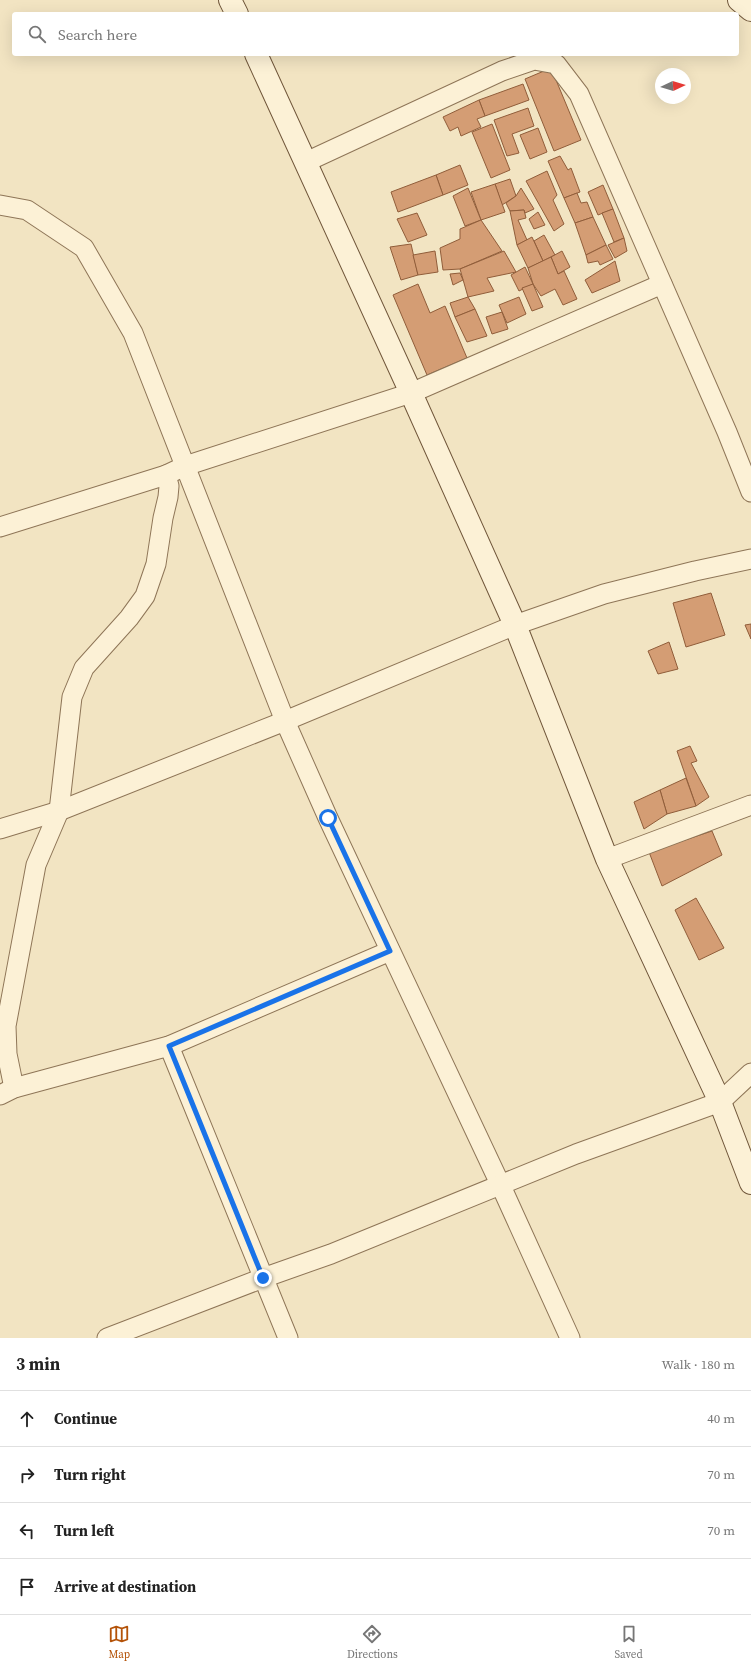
<!DOCTYPE html>
<meta charset="utf-8">
<style>
body{margin:0;font-family:"Source Serif 4",serif;background:#f2f2f2;color:#222}
.compass{position:absolute;left:655px;top:68px;width:36px;height:36px;border-radius:50%;background:#fff;box-shadow:0 4px 16px #0002;rotate:86deg}
.stop{position:absolute;width:12px;height:12px;margin:-9px;border:3px solid #1a73e8;border-radius:50%;background:#fff}
.stop.end{background:#1a73e8;border-color:#fff;box-shadow:0 1px 4px #0008}
.list{margin:0;padding:0;list-style:none}
h2{display:flex;justify-content:space-between;align-items:center;height:52px;margin:0;padding:0 16px;font-size:17px}
h2 small{font-size:13px;font-weight:400;color:#767676}
.list li{display:grid;grid-template-columns:26px 1fr auto;gap:12px;align-items:center;box-sizing:border-box;height:56px;padding:0 16px;border-top:1px solid #e0e0e0}
.list b{display:block;font-size:15px;white-space:nowrap}
.list em{font-size:13px;font-style:normal;color:#767676}
.icon{flex:none;width:22px;height:22px;fill:none;stroke:currentColor;stroke-width:2;stroke-linecap:round;stroke-linejoin:round}
.map{position:relative;flex:none;width:751px;height:1338px;overflow:hidden}
.search{position:absolute;background:#fff;box-shadow:0 4px 16px #0002;left:12px;right:12px;top:12px;height:44px;display:flex;align-items:center;gap:10px;box-sizing:border-box;padding:0 14px;border-radius:4px;color:#767676;font-size:15px}
.sheet{height:276px;background:#fff}
nav{display:flex;justify-content:space-around;align-items:center;box-sizing:border-box;height:56px;border-top:1px solid #e0e0e0;background:#fff;font-size:11px;color:#767676}
nav a{display:grid;justify-items:center;gap:2px}
nav .on{color:#b45309}
.map>svg:first-child{display:block}
.building{fill:#d49d74;stroke:#905d3a}
.lines{fill:none;stroke-linecap:round;stroke-linejoin:round}
.street-casing{stroke:#8e7557;stroke-width:21}
.secondary-casing{stroke:#70563a;stroke-width:24}
.street{stroke:#fcf1d6;stroke-width:19}
.secondary{stroke:#fcf1d6;stroke-width:22}
.route{stroke:#1a73e8;stroke-width:5}
</style>
<div class="map">
<svg width="751" height="1338" viewBox="0 0 751 1338">
<rect width="100%" height="100%" fill="#f2e4c2"/>
<!-- building -->
<g class="building">
<polygon points="551,68 581,140 554,151 525,79"/>
<polygon points="523,84 529,100 485,116 479,100"/>
<polygon points="479,100 485,116 477,119 481,127 461,136 458,127 450,131 443,117"/>
<polygon points="528,108 534,126 512,134 519,153 507,156 494,120"/>
<polygon points="492,124 510,170 491,178 472,132"/>
<polygon points="538,128 547,152 530,159 520,135"/>
<polygon points="560,156 568,170 571,168 580,192 564,198 548,161"/>
<polygon points="460,165 468,185 443,195 436,175"/>
<polygon points="547,171 557,195 553,200 564,224 554,231 526,181"/>
<polygon points="436,175 443,195 398,212 391,192"/>
<polygon points="510,179 516,196 502,205 495,184"/>
<polygon points="495,184 505,212 481,220 471,192"/>
<polygon points="603,185 613,209 598,215 588,192"/>
<polygon points="468,188 481,220 465,226 453,196"/>
<polygon points="521,188 534,209 525,213 524,210 510,211 506,203 516,196"/>
<polygon points="577,193 581,203 587,202 593,217 575,223 564,198"/>
<polygon points="613,209 624,238 614,242 602,213"/>
<polygon points="524,210 526,218 518,220 527,240 517,245 510,211"/>
<polygon points="538,212 545,225 534,229 529,219"/>
<polygon points="417,213 427,235 408,242 397,219"/>
<polygon points="593,217 606,245 586,255 575,223"/>
<polygon points="481,220 502,251 460,269 443,270 440,248 460,239 460,229"/>
<polygon points="544,235 555,255 543,261 534,241"/>
<polygon points="532,237 543,261 528,268 517,245"/>
<polygon points="624,238 627,251 615,258 608,245"/>
<polygon points="411,244 418,275 401,280 390,247"/>
<polygon points="606,245 613,259 600,265 598,261 588,263 586,255"/>
<polygon points="435,251 438,272 418,275 413,255"/>
<polygon points="504,251 516,272 487,278 494,291 468,297 460,269"/>
<polygon points="562,251 570,267 558,274 551,257"/>
<polygon points="551,257 558,274 564,271 577,299 563,305 555,289 541,296 533,284 528,268"/>
<polygon points="615,261 620,281 592,293 585,280"/>
<polygon points="525,267 533,284 519,291 511,275"/>
<polygon points="460,273 463,280 453,285 450,274"/>
<polygon points="418,284 430,313 445,306 467,358 427,375 393,295"/>
<polygon points="533,284 543,307 532,311 522,288"/>
<polygon points="468,297 475,309 455,317 450,303"/>
<polygon points="519,297 526,314 507,323 499,305"/>
<polygon points="475,309 487,336 467,342 455,317"/>
<polygon points="502,312 508,329 492,334 486,317"/>
<polygon points="711,593 725,635 686,647 673,603"/>
<polygon points="751,624 751,639 745,625"/>
<polygon points="669,642 678,669 658,674 648,651"/>
<polygon points="690,746 697,761 691,763 709,797 696,806 677,751"/>
<polygon points="686,778 696,806 667,814 660,790"/>
<polygon points="660,790 667,814 644,829 634,802"/>
<polygon points="712,831 722,855 662,886 649,852"/>
<polygon points="696,898 724,948 699,960 675,910"/>
</g>
<g class="lines">
<defs>
<g id="street">
<polyline points="306,162 502,71 534,60 556,64 579,94 727,432 751,492"/>
<polyline points="0,205 27,210 84,248 133,333 285,721 328,818 501,1186 570,1338"/>
<polyline points="0,527 166,475 185,466 411,393 662,284"/>
<polyline points="0,829 59,811 285,721 515,625 604,594 695,571 751,559"/>
<polyline points="607,859 751,805"/>
<polyline points="169,1046 288,1338"/>
<polyline points="14,1088 7,1054 6,1026 36,865 59,811 72,697 84,668 129,618 145,596 156,564 163,518 168,497 169,486 166,475"/>
<polyline points="0,1095 14,1088 169,1046 390,951"/>
<polyline points="107,1338 263,1278 331,1254 576,1154 720,1102 751,1073"/>
</g>
<g id="secondary">
<polyline points="230,0 237,14"/>
<polyline points="739,0 751,10"/>
<polyline points="256,54 411,393 515,625 607,859 720,1102 751,1183"/>
</g>
</defs>
<!-- street casing -->
<use href="#street" class="street-casing"/>
<!-- secondary casing -->
<use href="#secondary" class="secondary-casing"/>
<!-- street -->
<use href="#street" class="street"/>
<!-- secondary -->
<use href="#secondary" class="secondary"/>
</g>
<g class="lines">
<!-- route -->
<polyline class="route" points="263,1278 169,1046 390,951 328,818"/>
</g>
</svg>
<svg class="compass" viewBox="-18 -18 36 36"><path d="M0-13l5 13h-10z" fill="#e53935"/><path d="M0 13l5-13h-10z" fill="#767676"/></svg>
<div class="stop" style="left:328px;top:818px"></div>
<div class="stop end" style="left:263px;top:1278px"></div>
<div class="search"><svg class="icon" aria-label="search" viewBox="0 0 24 24"><circle cx="10" cy="10" r="6"/><path d="M15 15l6 6"/></svg>Search here</div>
</div>
<section class="sheet">
<h2>3 min<small>Walk · 180 m</small></h2>
<ul class="list">
<li><svg class="icon" aria-label="ahead" viewBox="0 0 24 24"><path d="M12 20V5M6 11l6-6 6 6"/></svg><div><b>Continue</b></div><em>40 m</em></li>
<li><svg class="icon" aria-label="right" viewBox="0 0 24 24"><path d="M7 20v-9h11M14 6l5 5-5 5"/></svg><div><b>Turn right</b></div><em>70 m</em></li>
<li><svg class="icon" aria-label="left" viewBox="0 0 24 24"><path d="M17 20v-9H6M10 6l-5 5 5 5"/></svg><div><b>Turn left</b></div><em>70 m</em></li>
<li><svg class="icon" aria-label="arrive" viewBox="0 0 24 24"><path d="M6 21V4h12l-3 4 3 4H6"/></svg><div><b>Arrive at destination</b></div></li>
</ul>
</section>
<nav>
<a class="on"><svg class="icon" aria-label="map" viewBox="0 0 24 24"><path d="M3 6l6-2 6 2 6-2v14l-6 2-6-2-6 2zM9 4v14M15 6v14"/></svg>Map</a>
<a><svg class="icon" aria-label="directions" viewBox="0 0 24 24"><path d="M12 3l9 9-9 9-9-9zM9 14v-3h6M13 9l2 2-2 2"/></svg>Directions</a>
<a><svg class="icon" aria-label="saved" viewBox="0 0 24 24"><path d="M7 4h10v16l-5-4-5 4z"/></svg>Saved</a>
</nav>
